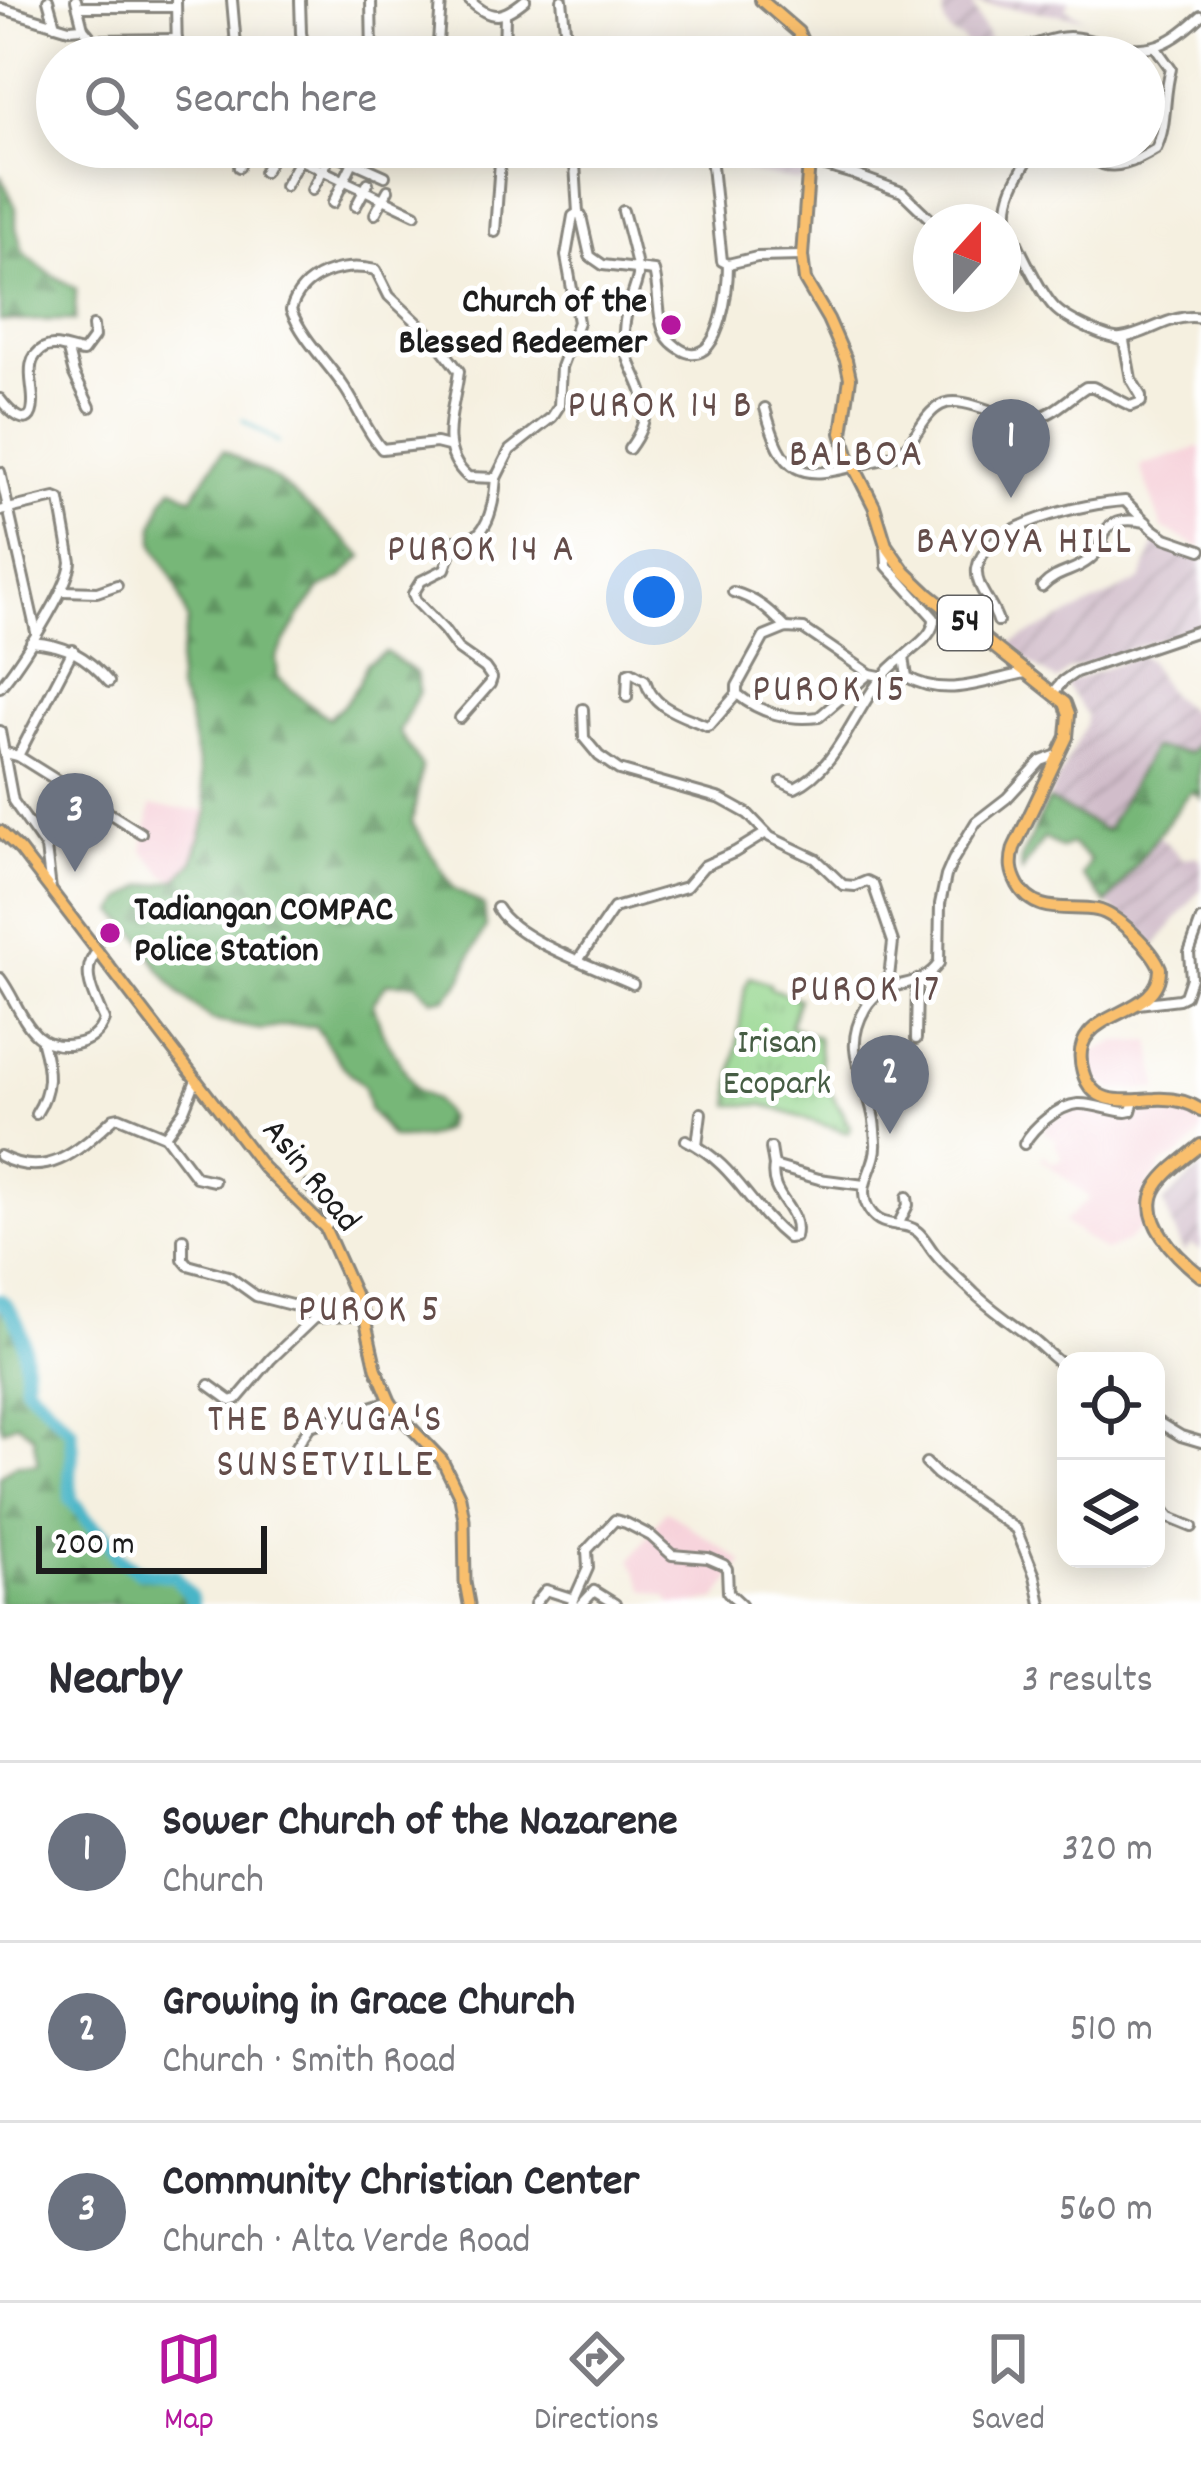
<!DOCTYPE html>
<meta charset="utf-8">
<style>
body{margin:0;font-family:Dekko,sans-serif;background:#f7f7f7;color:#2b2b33}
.controls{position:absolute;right:36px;bottom:36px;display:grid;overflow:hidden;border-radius:24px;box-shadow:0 6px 30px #0003}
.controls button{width:108px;height:108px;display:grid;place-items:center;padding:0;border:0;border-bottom:3px solid #e1e1e2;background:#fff;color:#2b2b33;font:60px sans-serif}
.compass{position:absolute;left:913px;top:204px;width:108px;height:108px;border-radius:50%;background:#fff;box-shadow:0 6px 30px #0003;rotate:21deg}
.scale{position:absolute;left:36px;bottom:30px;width:231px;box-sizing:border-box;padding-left:12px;border:6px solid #1c1c1c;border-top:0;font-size:33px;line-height:42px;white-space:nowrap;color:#1c1c1c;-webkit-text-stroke:9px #fff;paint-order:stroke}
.you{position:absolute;left:654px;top:597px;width:42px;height:42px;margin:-30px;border:9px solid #fff;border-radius:50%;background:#1a73e8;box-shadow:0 0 0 18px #1a73e833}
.badge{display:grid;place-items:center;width:78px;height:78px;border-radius:50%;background:#b5179e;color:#fff;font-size:39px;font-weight:700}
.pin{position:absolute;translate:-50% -99px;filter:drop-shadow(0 3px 6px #0008)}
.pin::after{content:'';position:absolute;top:63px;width:42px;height:36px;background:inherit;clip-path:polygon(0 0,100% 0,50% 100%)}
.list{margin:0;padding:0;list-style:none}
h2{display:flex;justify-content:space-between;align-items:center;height:156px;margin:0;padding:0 48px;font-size:51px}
h2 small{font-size:39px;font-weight:400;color:#7c7c81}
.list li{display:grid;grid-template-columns:78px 1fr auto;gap:36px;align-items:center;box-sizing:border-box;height:180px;padding:0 48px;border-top:3px solid #e1e1e2}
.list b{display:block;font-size:45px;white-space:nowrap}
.list p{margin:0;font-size:39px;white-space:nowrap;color:#7c7c81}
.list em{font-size:39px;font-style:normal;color:#7c7c81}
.icon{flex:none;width:66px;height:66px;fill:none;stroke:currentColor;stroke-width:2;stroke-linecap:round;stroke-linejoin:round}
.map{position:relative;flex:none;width:1201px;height:1604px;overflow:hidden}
.search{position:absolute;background:#fff;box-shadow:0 6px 30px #0003;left:36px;right:36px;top:36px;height:132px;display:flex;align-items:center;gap:30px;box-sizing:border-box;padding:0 42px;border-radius:66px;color:#7c7c81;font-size:45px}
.sheet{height:696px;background:#fff}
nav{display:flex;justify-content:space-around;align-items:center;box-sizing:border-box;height:168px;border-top:3px solid #e1e1e2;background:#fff;font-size:33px;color:#7c7c81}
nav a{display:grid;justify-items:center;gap:6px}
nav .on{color:#b5179e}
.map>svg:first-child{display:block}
.built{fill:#f6cfd8}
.industrial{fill:url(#industrial-furrows)}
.forest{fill:url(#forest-firs);stroke:#4a6a4a;stroke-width:3}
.park{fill:url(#park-tufts);stroke:#587954;stroke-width:3}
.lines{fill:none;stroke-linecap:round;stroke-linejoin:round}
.stream{stroke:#4ab5c7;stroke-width:3}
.river{stroke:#4ab5c7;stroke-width:14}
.minor-casing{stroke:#88867e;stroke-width:14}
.major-casing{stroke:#88867e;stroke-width:15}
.highway-casing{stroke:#88867e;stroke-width:16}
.minor{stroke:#fff;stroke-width:8}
.major{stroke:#f9bf6d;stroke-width:9}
.highway{stroke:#f9bf6d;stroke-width:10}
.poi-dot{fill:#b5179e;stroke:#fff;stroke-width:4.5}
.labels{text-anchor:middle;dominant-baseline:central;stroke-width:10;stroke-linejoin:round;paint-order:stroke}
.shield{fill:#fff;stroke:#606060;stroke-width:3}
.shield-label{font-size:33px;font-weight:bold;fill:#1c1c1c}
.poi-label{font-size:36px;font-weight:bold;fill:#1c1c1c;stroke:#fff;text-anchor:end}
.park-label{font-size:36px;fill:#465d44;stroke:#fff}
.street-label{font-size:36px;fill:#1c1c1c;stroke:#fff}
.neighbourhood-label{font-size:39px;letter-spacing:3px;fill:#644d4a;stroke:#fff}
</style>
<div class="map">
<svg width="1201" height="1604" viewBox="0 0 1201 1604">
<defs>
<pattern id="industrial-furrows" width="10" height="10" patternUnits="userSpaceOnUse" patternTransform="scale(3)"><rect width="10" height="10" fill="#d1bdca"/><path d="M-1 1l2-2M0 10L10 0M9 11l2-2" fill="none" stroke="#b3a2ad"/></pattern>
<pattern id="forest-firs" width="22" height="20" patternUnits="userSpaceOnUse" patternTransform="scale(3)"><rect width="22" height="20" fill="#77b778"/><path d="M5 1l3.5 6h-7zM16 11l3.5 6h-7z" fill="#619462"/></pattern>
<pattern id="park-tufts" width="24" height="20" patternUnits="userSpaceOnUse" patternTransform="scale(3)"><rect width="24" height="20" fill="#94d68d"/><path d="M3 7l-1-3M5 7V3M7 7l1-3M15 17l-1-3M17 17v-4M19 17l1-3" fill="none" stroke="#7fb779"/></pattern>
</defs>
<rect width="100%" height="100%" fill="#fff"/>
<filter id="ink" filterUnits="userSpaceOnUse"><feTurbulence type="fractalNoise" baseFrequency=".00833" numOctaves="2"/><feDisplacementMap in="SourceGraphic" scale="24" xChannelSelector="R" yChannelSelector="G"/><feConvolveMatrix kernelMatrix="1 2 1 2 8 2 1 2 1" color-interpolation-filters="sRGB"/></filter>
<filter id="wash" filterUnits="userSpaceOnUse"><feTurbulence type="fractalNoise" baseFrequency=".004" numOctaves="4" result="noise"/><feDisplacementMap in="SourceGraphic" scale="48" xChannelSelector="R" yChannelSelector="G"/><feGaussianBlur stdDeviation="2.7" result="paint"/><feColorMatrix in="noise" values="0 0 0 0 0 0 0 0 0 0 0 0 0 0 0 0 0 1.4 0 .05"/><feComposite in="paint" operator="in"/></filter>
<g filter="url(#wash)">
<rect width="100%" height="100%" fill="#f5f0e0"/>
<!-- built -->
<g class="built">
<polygon points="1201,447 1201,548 1162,528 1140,466"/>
<polygon points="151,806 208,811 194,862 177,879 165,875 143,850"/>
<polygon points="1151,1041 1159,1089 1114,1090 1093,1079 1088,1071 1084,1056 1116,1042"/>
<polygon points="1076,1106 1132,1113 1146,1107 1185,1108 1201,1117 1201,1133 1194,1142 1180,1155 1160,1165 1160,1171 1152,1180 1141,1204 1146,1210 1144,1213 1148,1223 1126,1242 1109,1250 1104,1251 1064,1222 1090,1198 1041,1158 1045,1155 1050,1162 1057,1162 1063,1158 1056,1145 1057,1139 1045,1133 1044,1124"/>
<polygon points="666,1510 743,1562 717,1599 692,1604 671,1604 668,1597 645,1590 631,1560"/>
</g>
<!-- industrial -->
<g class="industrial">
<polygon points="943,0 1070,0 1066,9 1085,18 971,3 992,45 973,53 962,39 952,35 944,22"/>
<polygon points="741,147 800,148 804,159 802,182 745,171"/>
<polygon points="1156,540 1201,556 1201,626 1068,670 1057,681 1006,646 1141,580"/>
<polygon points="1139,655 1148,660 1170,695 1201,720 1201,739 1190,753 1152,749 1107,831 1048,800 1085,726 1087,716 1065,684"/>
<polygon points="1159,836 1183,859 1196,856 1201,861 1201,889 1154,947 1107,904"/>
<polygon points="1201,1168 1201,1251 1191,1245 1184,1253 1163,1203"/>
</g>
<!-- forest -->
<g class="forest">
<polygon points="0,174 16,208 16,227 23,252 42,268 76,289 75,320 0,321"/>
<polygon points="223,450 277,480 363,556 341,578 320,589 299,617 276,658 278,677 307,703 329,718 342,707 358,685 366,664 386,652 416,673 419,691 399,732 422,767 412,823 454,889 484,906 486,927 469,959 463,978 446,998 432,999 416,983 387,983 373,1003 382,1032 416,1089 435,1100 447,1117 444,1130 425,1138 392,1138 369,1109 364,1086 341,1064 315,1026 289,1025 262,1030 211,1020 180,994 159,969 142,939 115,912 123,900 135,892 145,885 161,884 177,879 193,862 208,811 187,711 177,689 179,661 188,621 176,584 154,544 154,526 163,500 173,487 192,498"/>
<polygon points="1201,739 1199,782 1201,798 1193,791 1187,796 1107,904 1082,876 1090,860 1071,844 1061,848 1044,838 1022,871 1020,862 1023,854 1048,800 1106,831 1152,748 1189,753"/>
<path d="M0 1300C27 1321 25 1353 26 1385L71 1430 73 1452 70 1472 71 1499 88 1521 106 1536 118 1557 138 1571 175 1576 191 1597 192 1604H0V1476L15 1464H38L33 1436 17 1423 3 1430 0 1420Z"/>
</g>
<!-- park -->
<polygon class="park" points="750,977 770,984 770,988 799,999 790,1026 818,1037 822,1076 850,1127 848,1133 764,1105 731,1105 731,1084 745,987"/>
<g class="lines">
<!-- stream -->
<polyline class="stream" points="243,420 278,442"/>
<!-- river -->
<path class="river" d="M0 1300C26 1321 25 1353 26 1385L71 1430 73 1452 70 1472 71 1499 88 1521 106 1536 118 1557 138 1571 175 1576 191 1597 192 1604"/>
</g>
</g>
<g filter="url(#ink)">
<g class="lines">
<defs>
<g id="minor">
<polyline points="48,0 55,25"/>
<polyline points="76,0 83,28 93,40 177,39"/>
<polyline points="176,0 177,57"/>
<polyline points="232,0 237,57"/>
<polyline points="300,0 301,33 306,57"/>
<polyline points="371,0 372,57"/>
<path d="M469 0C491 21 502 19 525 0"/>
<polyline points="562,0 568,57"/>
<polyline points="78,7 176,7"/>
<polyline points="0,8 69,29 83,28"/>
<polyline points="699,47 701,57"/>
<polyline points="437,57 441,0"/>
<polyline points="504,57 505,14"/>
<path d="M977 57C990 46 998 50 1013 49 1032 48 1049 37 1069 37 1079 37 1087 40 1097 42 1147 54 1164 50 1201 16"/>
<polyline points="273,147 415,214"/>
<polyline points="320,147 385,176"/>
<path d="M574 147 578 213 581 216 590 256 603 265 654 271C660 291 656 319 667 337 671 343 682 352 690 353 722 358 728 285 728 264L757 257 802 256"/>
<polyline points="710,147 722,261 728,264"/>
<path d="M1035 147C1024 168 1006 190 1008 216 1010 234 1041 293 1054 307 1064 318 1107 340 1121 338 1148 335 1172 312 1201 318"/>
<polyline points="218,151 220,147"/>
<path d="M1094 159C1112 174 1138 160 1156 149 1168 124 1163 96 1171 69L1156 48"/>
<polyline points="809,161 853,174 902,192 933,222"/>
<polyline points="239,167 249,147"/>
<polyline points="264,172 277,148"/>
<polyline points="285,186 303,153"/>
<polyline points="312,190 326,164"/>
<polyline points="333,203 353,162"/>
<polyline points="356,206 368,183"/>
<path d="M623 211C626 223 639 268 638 276 634 295 624 311 624 332 622 377 669 396 629 449"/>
<polyline points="375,214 388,190"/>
<polyline points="495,232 501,147"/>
<polyline points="68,351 74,374 90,407"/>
<path d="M0 399C8 410 32 435 33 403 34 384 22 360 44 348 56 342 71 351 83 352L94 337 93 326"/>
<path d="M765 408C783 475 798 482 863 464 877 460 896 458 906 447 917 435 925 413 941 405 964 393 1004 422 1031 419 1053 416 1067 399 1086 387H1093L1131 406 1141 402V396L1131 379 1124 341 1117 339"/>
<path d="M448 446 436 443 382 449C366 431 359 410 346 390 328 362 304 342 291 310 301 274 343 262 376 270L389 296 433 337 459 371C455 408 435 448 468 477L496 478 510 450 552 417 559 406 561 367 578 322 566 256 573 216 578 213"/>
<polyline points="0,472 36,632"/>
<path d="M0 511 55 498 60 500 71 562C69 588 18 666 0 687"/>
<path d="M886 546 887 566 934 618C935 635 915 646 904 657L907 677C945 699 985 681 1025 673"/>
<path d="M1042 587C1058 570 1074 573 1090 559 1104 548 1101 534 1109 527 1118 518 1135 520 1146 522"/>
<polyline points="63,591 97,592 117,585"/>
<path d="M733 592C757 599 769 610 786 628"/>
<path d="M998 621C993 604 975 587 977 569 984 523 1088 503 1125 501L1153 529 1166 538 1201 550"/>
<path d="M31 642C66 645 86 655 109 682"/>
<polyline points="1054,692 1063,681 1076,672 1201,630"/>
<path d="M737 694C760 713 789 721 819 717L869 674"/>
<path d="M627 697 628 673 631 672 645 680C653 709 682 715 707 726L710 725 737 694V686L764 637 786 628 804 629 870 674 880 676"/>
<polyline points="583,709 584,738 599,756 619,770 721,799 748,814 770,837 816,859 843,885 855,886 867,881 873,884 893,942 888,986"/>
<path d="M460 718 490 684 492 678 485 668 458 649 444 630 416 601 413 594 421 581 445 569 455 541C488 545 494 504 496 478"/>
<polyline points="0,731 13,801 46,848 51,890"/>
<polyline points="6,753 18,756 141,833"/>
<path d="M1060 754 1041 761 1007 798 976 822 953 860 946 876 940 904 939 963C918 994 885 974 865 1009 841 1051 866 1076 873 1115 875 1123 875 1133 876 1142 878 1168 853 1186 870 1211 883 1231 903 1219 918 1232 925 1238 929 1247 935 1254 946 1268 961 1280 974 1293 992 1310 1012 1323 1031 1338 1043 1348 1054 1359 1066 1368"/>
<polyline points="18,756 73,650"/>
<path d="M782 782 795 788C847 763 857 689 904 657"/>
<path d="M497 908C516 940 598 968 633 984"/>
<polyline points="579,959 614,908 686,887 704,866 735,852 766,833"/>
<path d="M0 978C22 1007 28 1053 75 1044 90 1041 99 1034 104 1020 95 998 78 970 98 951"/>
<polyline points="1138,1004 1179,999 1185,996 1191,978 1189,953 1201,920"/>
<polyline points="916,1039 917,982"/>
<path d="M36 1114C52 1089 50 1071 42 1043"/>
<polyline points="165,1136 184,1110 196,1080"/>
<path d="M686 1140C735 1164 748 1206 788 1238L795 1237C802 1208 768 1198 774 1166L819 1179 864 1185"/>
<path d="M1024 1144C1033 1127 1058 1106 1078 1104 1093 1103 1111 1111 1126 1112L1131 1111 1134 1101"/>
<polyline points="697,1145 701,1113"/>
<polyline points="771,1148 774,1166"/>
<path d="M0 1156C48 1182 80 1149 114 1118L119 1117 165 1136 196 1177 214 1181"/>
<polyline points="309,1186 326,1207 331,1220 325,1228"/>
<polyline points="898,1225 908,1205 907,1197"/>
<polyline points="183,1239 183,1259 188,1265 228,1276 256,1296 307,1309 314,1318"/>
<polyline points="209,1385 231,1401 237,1399 271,1359 314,1318 364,1315"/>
<polyline points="1156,1421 1181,1436 1201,1442"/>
<polyline points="291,1455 310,1426 390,1401"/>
<polyline points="926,1463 937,1474 1016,1529 1035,1576 1041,1604"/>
<polyline points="1156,1500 1170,1518 1192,1527"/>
<polyline points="535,1604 546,1590 574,1599"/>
<polyline points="572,1604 588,1568 587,1550 615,1520 626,1523 651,1536 672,1555 708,1558 724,1565 727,1569 728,1592 741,1604"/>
<polyline points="582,1604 594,1591 615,1604"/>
</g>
<polyline id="major" points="0,831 20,850 263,1167 325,1228 364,1315 376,1368 390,1401 400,1416 442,1460 460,1497 464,1519 465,1582 469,1604"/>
<g id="highway">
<polyline points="761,0 798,32 809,57"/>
<path d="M810 147 802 256 805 280 828 319 846 360 850 378 842 433 848 455 874 506 886 545 905 572 929 595 1065 703 1069 714 1067 737 1014 848C1010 863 1011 872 1018 885 1035 916 1069 905 1097 910 1117 914 1153 950 1160 968 1161 1022 1064 1006 1083 1072 1093 1108 1127 1100 1155 1099 1172 1098 1187 1101 1201 1110"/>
<path d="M1201 1145C1187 1157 1167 1170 1157 1186 1136 1218 1177 1257 1201 1276"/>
</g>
</defs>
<!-- minor casing -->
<use href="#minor" class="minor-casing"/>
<!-- major casing -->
<use href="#major" class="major-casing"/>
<!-- highway casing -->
<use href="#highway" class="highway-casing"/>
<!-- minor -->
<use href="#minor" class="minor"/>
<!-- major -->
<use href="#major" class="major"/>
<!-- highway -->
<use href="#highway" class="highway"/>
</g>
</g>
<!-- markers -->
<g class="poi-dot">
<circle cx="671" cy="325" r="12"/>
<circle cx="110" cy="933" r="12"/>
</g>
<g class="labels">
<!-- shield labels -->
<rect class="shield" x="938" y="596" width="54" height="54" rx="9"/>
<g class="shield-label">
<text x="965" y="623">54</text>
</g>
<!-- poi labels -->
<g class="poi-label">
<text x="647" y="304">Church of the<tspan x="647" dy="41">Blessed Redeemer</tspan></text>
<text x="134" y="912" text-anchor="start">Tadiangan COMPAC<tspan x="134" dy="41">Police Station</tspan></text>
</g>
<!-- park labels -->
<g class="park-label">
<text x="777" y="1045">Irisan<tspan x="777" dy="41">Ecopark</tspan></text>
</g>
<!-- street labels -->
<g class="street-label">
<text transform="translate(309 1177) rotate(51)">Asin Road</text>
</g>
<!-- neighbourhood labels -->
<g class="neighbourhood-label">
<text x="661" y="408">PUROK 14 B</text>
<text x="857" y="457">BALBOA</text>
<text x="1025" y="544">BAYOYA HILL</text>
<text x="482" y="552">PUROK 14 A</text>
<text x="830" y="692">PUROK 15</text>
<text x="866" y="992">PUROK 17</text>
<text x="370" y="1312">PUROK 5</text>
<text x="326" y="1422">THE BAYUGA'S<tspan x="326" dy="45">SUNSETVILLE</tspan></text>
</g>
</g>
</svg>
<div class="controls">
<button><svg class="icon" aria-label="locate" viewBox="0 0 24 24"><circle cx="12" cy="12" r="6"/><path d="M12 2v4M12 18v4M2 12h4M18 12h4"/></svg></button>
<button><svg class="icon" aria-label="layers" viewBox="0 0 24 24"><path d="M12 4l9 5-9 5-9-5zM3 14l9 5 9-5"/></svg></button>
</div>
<svg class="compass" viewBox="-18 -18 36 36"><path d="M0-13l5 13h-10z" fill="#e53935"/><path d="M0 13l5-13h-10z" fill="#7c7c81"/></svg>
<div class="scale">200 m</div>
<div class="you"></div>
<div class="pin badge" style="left:1011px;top:498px;background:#6b7280">1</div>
<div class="pin badge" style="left:890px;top:1134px;background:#6b7280">2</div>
<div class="pin badge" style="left:75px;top:872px;background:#6b7280">3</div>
<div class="search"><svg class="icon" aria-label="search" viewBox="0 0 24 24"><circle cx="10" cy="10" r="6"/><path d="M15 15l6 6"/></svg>Search here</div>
</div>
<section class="sheet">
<h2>Nearby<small>3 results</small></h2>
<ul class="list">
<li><span class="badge" style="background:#6b7280">1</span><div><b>Sower Church of the Nazarene</b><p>Church</p></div><em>320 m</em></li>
<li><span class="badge" style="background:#6b7280">2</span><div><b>Growing in Grace Church</b><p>Church · Smith Road</p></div><em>510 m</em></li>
<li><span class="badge" style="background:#6b7280">3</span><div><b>Community Christian Center</b><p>Church · Alta Verde Road</p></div><em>560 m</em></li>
</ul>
</section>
<nav>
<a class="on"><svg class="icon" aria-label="map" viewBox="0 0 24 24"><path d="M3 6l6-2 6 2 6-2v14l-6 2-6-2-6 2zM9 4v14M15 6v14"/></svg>Map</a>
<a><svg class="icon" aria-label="directions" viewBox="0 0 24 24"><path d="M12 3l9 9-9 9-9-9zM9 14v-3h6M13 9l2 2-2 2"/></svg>Directions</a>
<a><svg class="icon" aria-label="saved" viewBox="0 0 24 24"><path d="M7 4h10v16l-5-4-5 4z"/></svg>Saved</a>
</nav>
